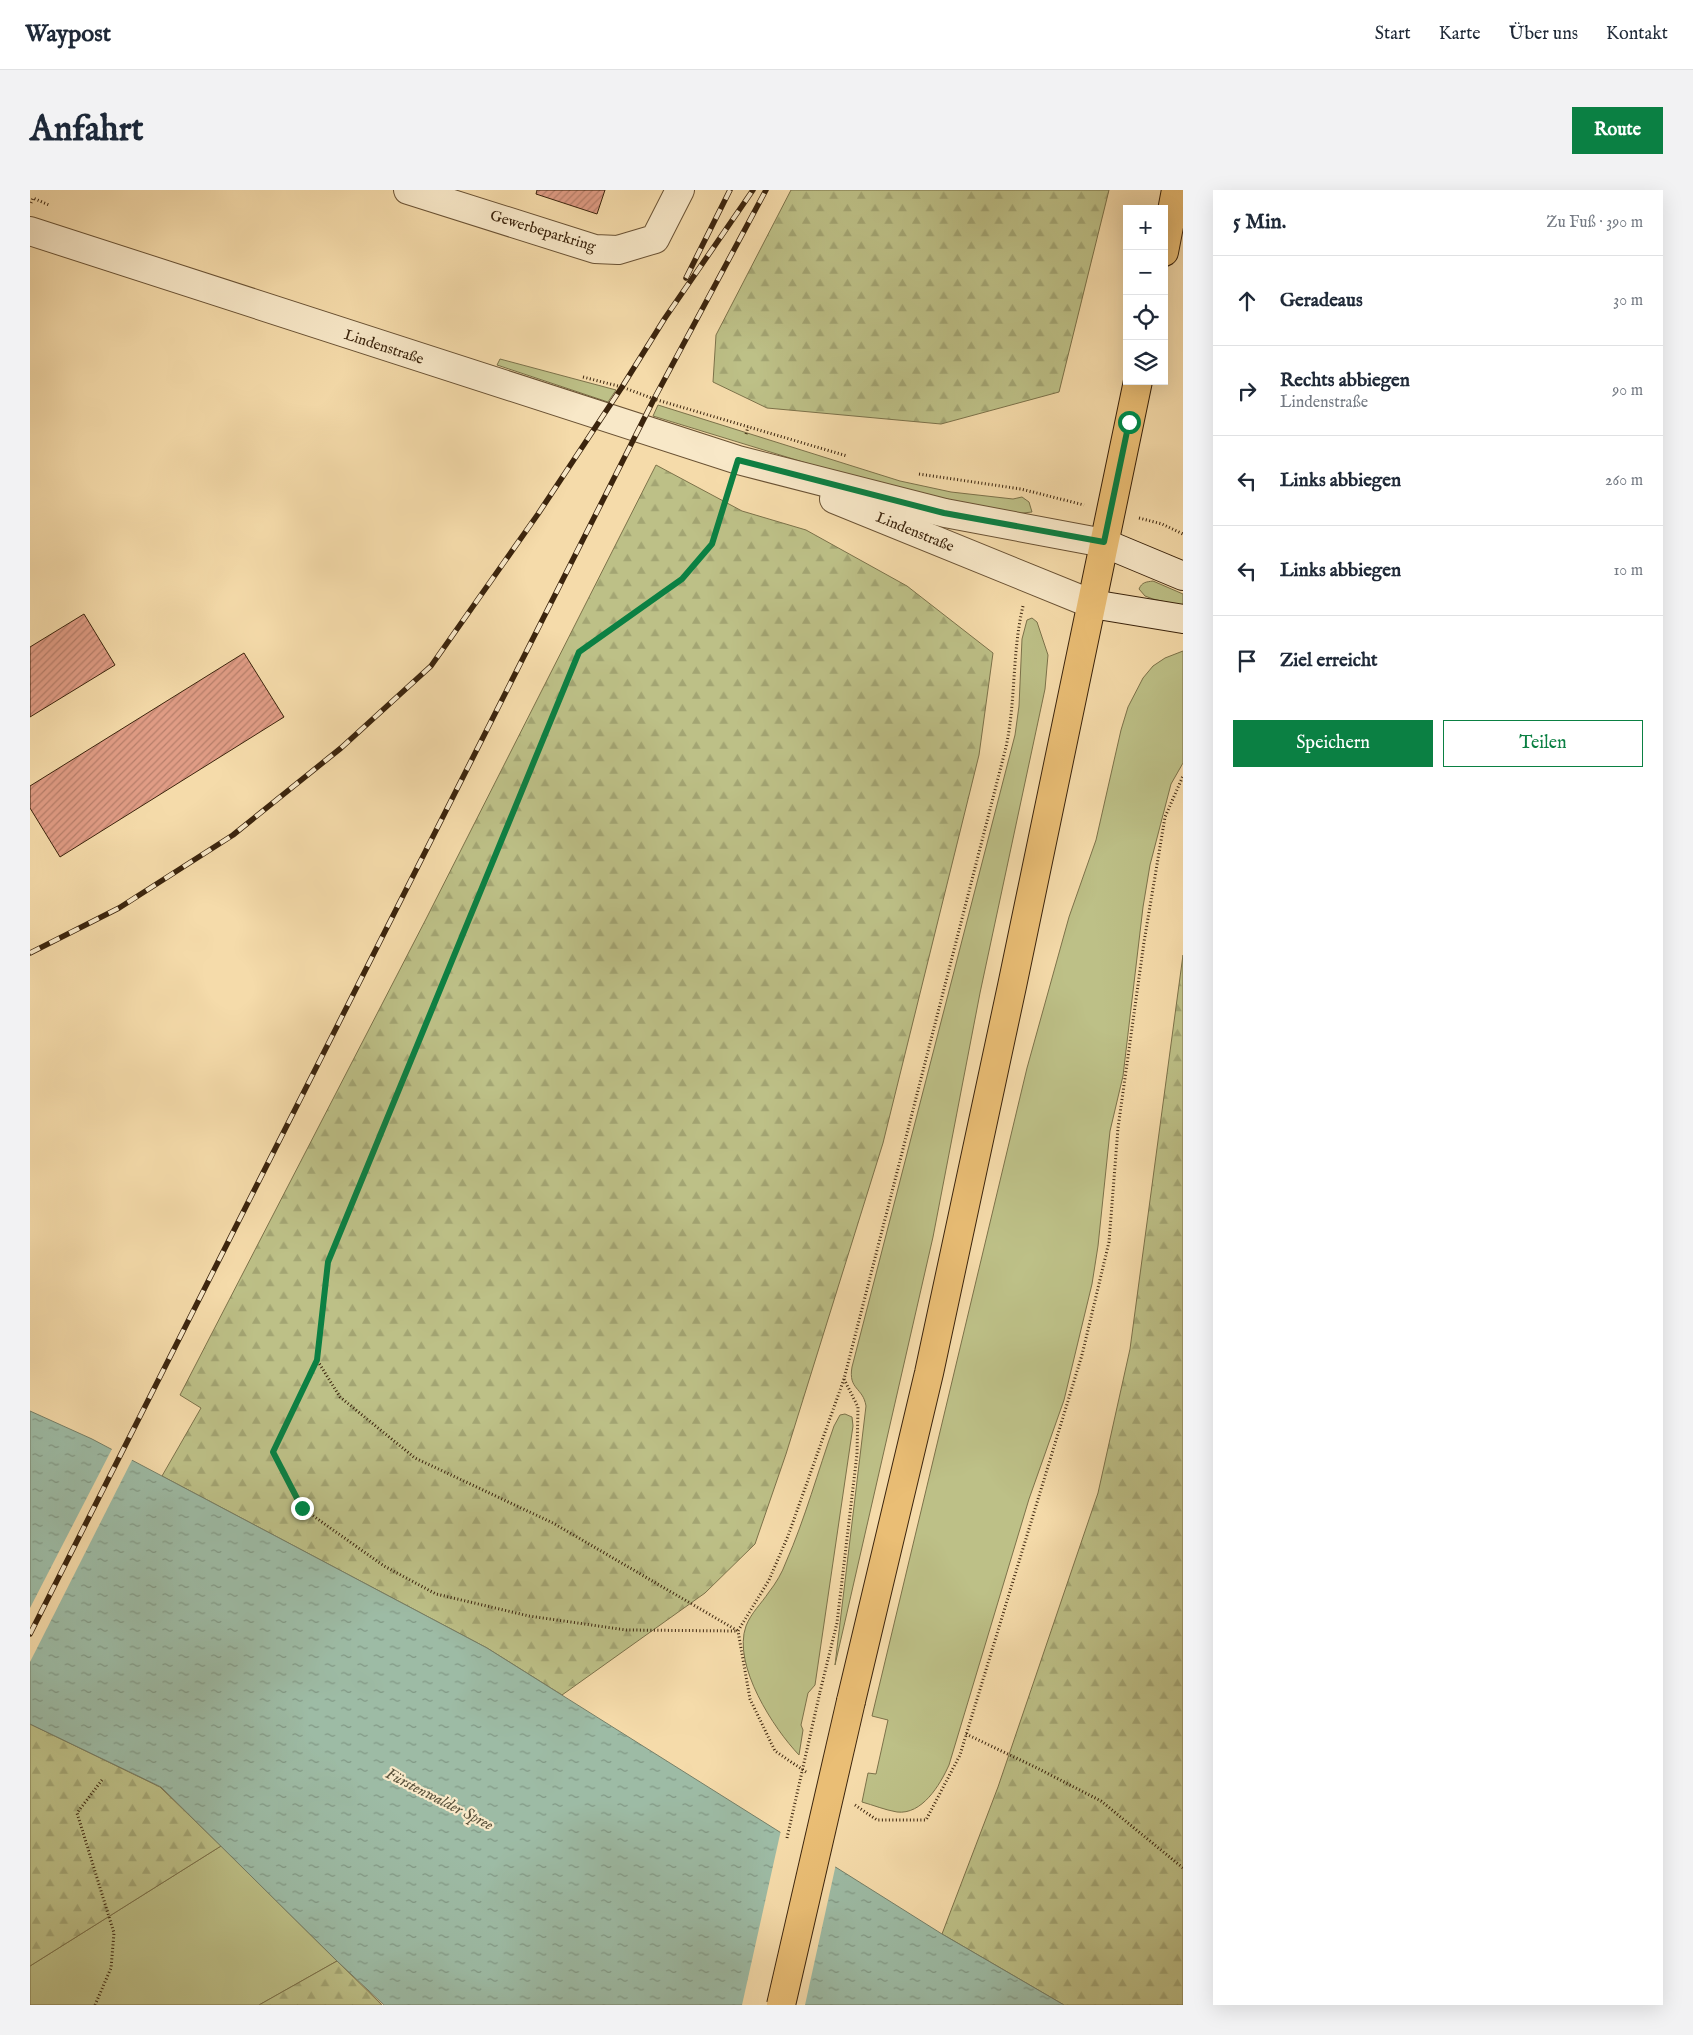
<!DOCTYPE html>
<html lang="de">
<meta charset="utf-8">
<style>
body{margin:0;font-family:"IM FELL English",serif;background:#f2f2f3;color:#1f2937}
.controls{position:absolute;right:15px;top:15px;display:grid;overflow:hidden;border-radius:0px;box-shadow:0 5px 20px #0002}
.controls button{width:45px;height:45px;display:grid;place-items:center;padding:0;border:0;border-bottom:1px solid #e0e1e3;background:#fff;color:#1f2937;font:25px sans-serif}
.stop{position:absolute;width:15px;height:15px;margin:-11px;border:4px solid #0b8043;border-radius:50%;background:#fff}
.stop.end{background:#0b8043;border-color:#fff;box-shadow:0 1px 5px #0008}
.list{margin:0;padding:0;list-style:none}
h2{display:flex;justify-content:space-between;align-items:center;height:65px;margin:0;padding:0 20px;font-size:21px}
h2 small{font-size:16px;font-weight:400;color:#747a83}
.list li{display:grid;grid-template-columns:32px 1fr auto;gap:15px;align-items:center;box-sizing:border-box;height:90px;padding:0 20px;border-top:1px solid #e0e1e3}
.list b{display:block;font-size:19px;white-space:nowrap}
.list p{margin:0;font-size:16px;white-space:nowrap;color:#747a83}
.list em{font-size:16px;font-style:normal;color:#747a83}
.actions{display:flex;gap:10px;padding:15px 20px}
.actions a{flex:1;padding:11px 0;border:1px solid #0b8043;border-radius:0px;text-align:center;font-size:18px;color:#0b8043}
.actions .main{background:#0b8043;color:#fff}
.icon{flex:none;width:28px;height:28px;fill:none;stroke:currentColor;stroke-width:2;stroke-linecap:round;stroke-linejoin:round}
.map{position:relative;flex:none;width:1153px;height:1815px;overflow:hidden;border-radius:0px}
header{display:flex;align-items:center;gap:30px;box-sizing:border-box;height:70px;padding:0 25px;background:#fff;border-bottom:1px solid #e0e1e3}
header strong{font-size:24px}
nav{display:flex;gap:28px;margin-inline-start:auto;font-size:18px}
.intro{display:flex;align-items:center;justify-content:space-between;box-sizing:border-box;height:120px;padding:0 30px}
h1{margin:0;font-size:35px}
.button{padding:12px 22px;border-radius:0px;background:#0b8043;color:#fff;font-size:18px;font-weight:700}
main{display:flex;gap:30px;padding:0 30px}
aside{flex:1;background:#fff;border-radius:0px;box-shadow:0 5px 20px #0002}
.map>svg:first-child{display:block}
.green{fill:#bdc087;stroke:#7c724a}
.forest{fill:url(#forest-firs);stroke:#7c724a}
.water{fill:url(#water-ripples);stroke:#767f68}
.pier{fill:#f5dbaa}
.building{fill:url(#building-hatch);stroke:#3b240d}
.lines{fill:none;stroke-linecap:round;stroke-linejoin:round}
.minor-casing{stroke:#6a5234;stroke-width:30}
.tertiary-casing{stroke:#6a5234;stroke-width:30}
.secondary-casing{stroke:#3b240d;stroke-width:30}
.primary-casing{stroke:#3b240d;stroke-width:30}
.path{stroke:#3b240d;stroke-width:3;stroke-dasharray:1 2.5;stroke-linecap:butt}
.minor{stroke:#f8e8c8;stroke-width:28}
.tertiary{stroke:#f8e8c8;stroke-width:28}
.secondary{stroke:#f8e8c8;stroke-width:28}
.primary{stroke:#eabe75;stroke-width:28}
.rail-casing{stroke:#3b240d;stroke-width:5.5}
.rail{stroke:#f8e8c8;stroke-width:4;stroke-dasharray:11;stroke-linecap:butt}
.primary-bridge-casing{stroke:#3b240d;stroke-width:30;stroke-linecap:butt}
.path-bridge{stroke:#3b240d;stroke-width:3;stroke-dasharray:1 2.5;stroke-linecap:butt}
.primary-bridge{stroke:#eabe75;stroke-width:28}
.route{stroke:#0b8043;stroke-width:6}
.labels{text-anchor:middle;dominant-baseline:central;stroke-width:4.5;stroke-linejoin:round;paint-order:stroke}
.street-label{font-size:15px;fill:#3b240d;stroke:#f8e8c8}
.water-label{font-size:16px;font-style:italic;fill:#58513b;stroke:#f8e8c8}
</style>
<header>
<strong>Waypost</strong>
<nav><a>Start</a><a>Karte</a><a>Über uns</a><a>Kontakt</a></nav>
</header>
<div class="intro"><h1>Anfahrt</h1><a class="button">Route</a></div>
<main>
<div class="map">
<svg width="1153" height="1815" viewBox="0 0 1153 1815">
<defs>
<pattern id="forest-firs" width="22" height="20" patternUnits="userSpaceOnUse" patternTransform="scale(1.25)"><rect width="22" height="20" fill="#bdc087"/><path d="M5 1l3.5 6h-7zM16 11l3.5 6h-7z" fill="#a3a573"/></pattern>
<pattern id="water-ripples" width="26" height="14" patternUnits="userSpaceOnUse" patternTransform="scale(1.25)"><rect width="26" height="14" fill="#9dbba5"/><path d="M2 4q2-2 4 0t4 0M15 11q2-2 4 0t4 0" fill="none" stroke="#819885"/></pattern>
<pattern id="building-hatch" width="6" height="6" patternUnits="userSpaceOnUse" patternTransform="scale(1.25)"><rect width="6" height="6" fill="#e09c85"/><path d="M-1 1l2-2M0 6l6-6M5 7l2-2" fill="none" stroke="#b77f6b"/></pattern>
</defs>
<rect width="100%" height="100%" fill="#f5dbaa"/>
<filter id="stains"><feTurbulence type="fractalNoise" baseFrequency=".004" numOctaves="4"/><feColorMatrix values="0 0 0 0 .2 0 0 0 0 .09 0 0 0 0 .02 0 0 0 .5 -.17"/></filter>
<radialGradient id="worn" r=".72"><stop offset=".6" stop-color="#630" stop-opacity="0"/><stop offset="1" stop-color="#630" stop-opacity=".3"/></radialGradient>
<!-- green -->
<g class="green">
<polygon points="470,169 586,200 578,212 467,175"/>
<polygon points="628,215 870,291 921,302 983,309 992,307 999,312 1002,322 976,325 799,280 623,226"/>
<path d="M1123 391 1153 404V416L1123 409 1115 406 1109 399C1112 392 1116 392 1123 391Z"/>
<path d="M1002 428 1007 432 1018 465 1015 499 950 803 903 1047 805 1475 836 1216C833 1197 818 1200 822 1177L985 545 989 516 992 449 997 430Z"/>
<path d="M1153 461V573L1141 594 1120 675 1113 717 1093 886 1080 941 1068 1056 1062 1094 1034 1210 999 1309 919 1575C910 1595 892 1625 867 1622 855 1620 843 1615 832 1612L838 1583 846 1584 858 1530 842 1526 997 878 1039 727 1066 650 1091 540 1098 517 1113 488 1123 476 1135 468Z"/>
<path d="M815 1224 822 1227 823 1236 785 1495 778 1503 771 1535 773 1540 769 1565C744 1539 702 1475 716 1436 721 1423 731 1414 739 1402 746 1393 752 1383 756 1372 775 1329 788 1281 804 1236L810 1225Z"/>
<polygon points="191,1656 307,1771 229,1815 0,1815 0,1776"/>
</g>
<!-- forest -->
<g class="forest">
<polygon points="761,0 1079,0 1029,202 911,234 737,218 683,192 686,145"/>
<polygon points="626,275 712,321 776,340 877,396 963,463 949,565 853,953 756,1264 725,1354 675,1403 532,1505 457,1458 132,1286 171,1218 150,1205 396,729"/>
<polygon points="1153,765 1153,1815 1034,1815 912,1744 968,1597 1068,1303 1100,1159"/>
<polygon points="0,1534 130,1597 191,1656 0,1776"/>
<polygon points="307,1771 352,1815 229,1815"/>
</g>
<!-- water -->
<polygon class="water" points="0,1221 62,1249 457,1458 912,1744 1034,1815 354,1815 307,1771 131,1597 0,1534"/>
<!-- pier -->
<g class="pier">
<polygon points="83,1257 103,1268 0,1472 0,1418"/>
<polygon points="751,1640 806,1674 775,1815 712,1815"/>
</g>
<!-- building -->
<g class="building">
<polygon points="507,0 575,0 567,24 506,4"/>
<polygon points="54,424 85,475 0,527 0,457"/>
<polygon points="214,463 254,527 30,667 0,618 0,596"/>
</g>
<g class="lines">
<defs>
<polyline id="minor" points="378,0 565,59 588,60 625,49 650,0"/>
<g id="tertiary">
<polyline points="0,41 708,270 915,323 1074,353"/>
<polyline points="804,309 1062,414"/>
</g>
<g id="secondary">
<polyline points="1074,353 1153,386"/>
<polyline points="1062,414 1153,429"/>
</g>
<g id="primary">
<polyline points="1134,62 1146,0"/>
<polyline points="821,1511 899,1183 982,796 1108,191"/>
</g>
</defs>
<!-- minor casing -->
<use href="#minor" class="minor-casing"/>
<!-- tertiary casing -->
<use href="#tertiary" class="tertiary-casing"/>
<!-- secondary casing -->
<use href="#secondary" class="secondary-casing"/>
<!-- primary casing -->
<use href="#primary" class="primary-casing"/>
<!-- path -->
<g class="path">
<polyline points="1,13 3,8 19,15"/>
<polyline points="553,187 592,197 624,209 817,266"/>
<polyline points="716,244 718,237"/>
<polyline points="889,284 991,299 1054,315"/>
<polyline points="700,298 682,354 652,389 549,462 298,1072 287,1170 310,1207 385,1268 523,1333 708,1441"/>
<polyline points="1109,328 1132,334 1153,344"/>
<polyline points="287,1170 243,1262 272,1318 354,1376 406,1404 499,1426 596,1440 708,1441"/>
<polyline points="790,1502 807,1433 827,1264 828,1217 814,1189"/>
<polyline points="936,1544 1007,1578 1071,1611 1153,1678"/>
<path d="M776 1582 745 1561 720 1509 708 1441 739 1390 758 1346 814 1189 976 557C986 510 982 462 993 416"/>
<polyline points="825,1615 847,1630 896,1630 930,1565 1052,1165 1079,1052 1088,938 1114,752 1135,627 1153,586"/>
<polyline points="65,1815 81,1778 84,1743 47,1623 72,1590"/>
</g>
<!-- minor -->
<use href="#minor" class="minor"/>
<!-- tertiary -->
<use href="#tertiary" class="tertiary"/>
<!-- secondary -->
<use href="#secondary" class="secondary"/>
<!-- primary -->
<use href="#primary" class="primary"/>
<defs>
<g id="rail">
<polyline points="656,88 700,0"/>
<polyline points="0,763 89,718 203,645 311,558 401,476 508,324 592,197 635,128 723,0"/>
<polyline points="0,1444 624,209 736,0"/>
</g>
</defs>
<!-- rail casing -->
<use href="#rail" class="rail-casing"/>
<!-- rail -->
<use href="#rail" class="rail"/>
<defs>
<polyline id="primary-bridge" points="751,1815 821,1511"/>
</defs>
<!-- primary-bridge casing -->
<use href="#primary-bridge" class="primary-bridge-casing"/>
<!-- path-bridge -->
<polyline class="path-bridge" points="757,1648 790,1502"/>
<!-- primary-bridge -->
<use href="#primary-bridge" class="primary-bridge"/>
</g>
<g class="lines">
<!-- route -->
<polyline class="route" points="272,1318 243,1262 287,1170 298,1072 549,462 652,389 682,354 708,270 914,323 1074,352 1099,232"/>
</g>
<g class="labels">
<!-- street labels -->
<g class="street-label">
<text transform="translate(513 41) rotate(17)">Gewerbeparkring</text>
<text transform="translate(354 157) rotate(18)">Lindenstraße</text>
<text transform="translate(885 342) rotate(22)">Lindenstraße</text>
</g>
<!-- water labels -->
<g class="water-label">
<text transform="translate(409 1610) rotate(27)">Fürstenwalder Spree</text>
</g>
</g>
<rect width="100%" height="100%" filter="url(#stains)"/>
<rect width="100%" height="100%" fill="url(#worn)"/>
</svg>
<div class="controls">
<button>+</button>
<button>−</button>
<button><svg class="icon" aria-label="locate" viewBox="0 0 24 24"><circle cx="12" cy="12" r="6"/><path d="M12 2v4M12 18v4M2 12h4M18 12h4"/></svg></button>
<button><svg class="icon" aria-label="layers" viewBox="0 0 24 24"><path d="M12 4l9 5-9 5-9-5zM3 14l9 5 9-5"/></svg></button>
</div>
<div class="stop" style="left:1099px;top:232px"></div>
<div class="stop end" style="left:272px;top:1318px"></div>
</div>
<aside>
<h2>5 Min.<small>Zu Fuß · 390 m</small></h2>
<ul class="list">
<li><svg class="icon" aria-label="ahead" viewBox="0 0 24 24"><path d="M12 20V5M6 11l6-6 6 6"/></svg><div><b>Geradeaus</b></div><em>30 m</em></li>
<li><svg class="icon" aria-label="right" viewBox="0 0 24 24"><path d="M7 20v-9h11M14 6l5 5-5 5"/></svg><div><b>Rechts abbiegen</b><p>Lindenstraße</p></div><em>90 m</em></li>
<li><svg class="icon" aria-label="left" viewBox="0 0 24 24"><path d="M17 20v-9H6M10 6l-5 5 5 5"/></svg><div><b>Links abbiegen</b></div><em>260 m</em></li>
<li><svg class="icon" aria-label="left" viewBox="0 0 24 24"><path d="M17 20v-9H6M10 6l-5 5 5 5"/></svg><div><b>Links abbiegen</b></div><em>10 m</em></li>
<li><svg class="icon" aria-label="arrive" viewBox="0 0 24 24"><path d="M6 21V4h12l-3 4 3 4H6"/></svg><div><b>Ziel erreicht</b></div></li>
</ul>
<div class="actions"><a class="main">Speichern</a><a>Teilen</a></div>
</aside>
</main>
